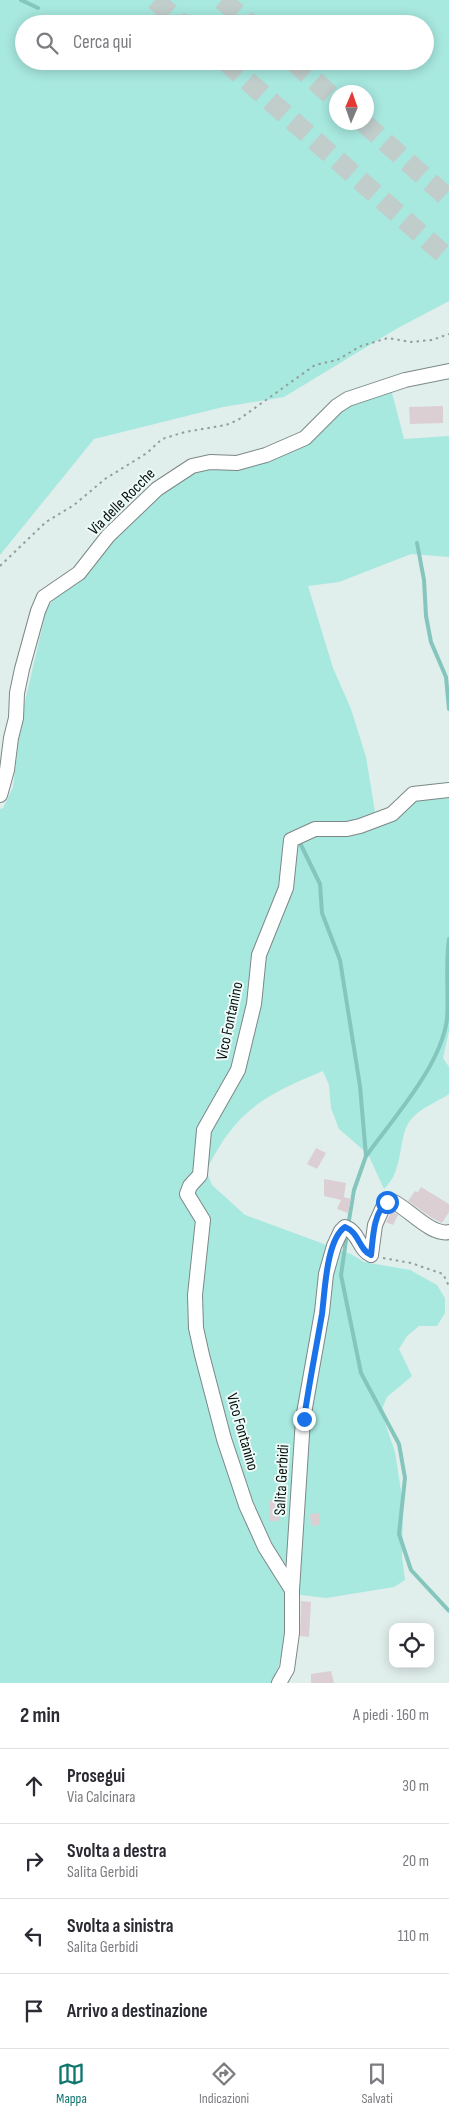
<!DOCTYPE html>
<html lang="it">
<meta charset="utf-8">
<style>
body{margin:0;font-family:"Sofia Sans Condensed",sans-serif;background:#f7f7f7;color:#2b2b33}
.controls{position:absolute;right:15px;bottom:15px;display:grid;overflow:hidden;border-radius:10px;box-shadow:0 2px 12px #0003}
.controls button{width:45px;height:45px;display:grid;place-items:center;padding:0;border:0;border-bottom:1px solid #e1e1e2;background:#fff;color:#2b2b33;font:25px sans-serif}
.compass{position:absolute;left:329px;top:85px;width:45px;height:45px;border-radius:50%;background:#fff;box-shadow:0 2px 12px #0003;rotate:2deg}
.stop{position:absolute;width:15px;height:15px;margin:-11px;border:4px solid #1a73e8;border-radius:50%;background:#fff}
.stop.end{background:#1a73e8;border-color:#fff;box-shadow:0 1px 5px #0008}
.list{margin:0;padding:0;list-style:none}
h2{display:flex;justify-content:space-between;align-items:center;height:65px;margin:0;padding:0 20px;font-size:21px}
h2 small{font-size:16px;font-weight:400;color:#7c7c81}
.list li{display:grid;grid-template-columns:32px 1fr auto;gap:15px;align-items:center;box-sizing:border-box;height:75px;padding:0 20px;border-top:1px solid #e1e1e2}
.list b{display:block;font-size:19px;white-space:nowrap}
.list p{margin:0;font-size:16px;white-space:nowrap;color:#7c7c81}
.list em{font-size:16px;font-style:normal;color:#7c7c81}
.icon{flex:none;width:28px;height:28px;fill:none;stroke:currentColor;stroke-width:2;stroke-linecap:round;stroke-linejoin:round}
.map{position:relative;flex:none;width:449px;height:1683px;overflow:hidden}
.search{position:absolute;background:#fff;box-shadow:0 2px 12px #0003;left:15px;right:15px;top:15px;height:55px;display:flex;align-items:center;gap:12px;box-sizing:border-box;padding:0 18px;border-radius:28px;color:#7c7c81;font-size:19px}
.sheet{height:365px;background:#fff}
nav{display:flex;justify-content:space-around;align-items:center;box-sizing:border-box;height:70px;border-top:1px solid #e1e1e2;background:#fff;font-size:14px;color:#7c7c81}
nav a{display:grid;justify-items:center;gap:2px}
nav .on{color:#0f766e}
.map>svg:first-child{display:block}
.green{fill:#a7e8df;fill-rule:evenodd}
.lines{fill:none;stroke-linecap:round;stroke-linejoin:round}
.stream{stroke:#84c6bd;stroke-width:4}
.building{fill:#dccfd4}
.highway-tunnel{stroke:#c0cdcb;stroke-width:20;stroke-dasharray:20 10;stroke-linecap:butt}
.minor-casing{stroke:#7c8886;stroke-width:16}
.path{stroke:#949f9d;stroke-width:2;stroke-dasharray:2.5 4;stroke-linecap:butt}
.minor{stroke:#fff;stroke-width:14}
.route{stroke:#1a73e8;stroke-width:6}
.labels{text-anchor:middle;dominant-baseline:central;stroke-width:4;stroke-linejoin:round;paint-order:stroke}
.street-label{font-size:16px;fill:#0a0f0e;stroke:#edfbf9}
</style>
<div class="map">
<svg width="449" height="1683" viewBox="0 0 449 1683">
<rect width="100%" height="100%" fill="#e0eeec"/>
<!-- green -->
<g class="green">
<path d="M0 0H449V301L396 329 284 397 223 407 94 439 0 555ZM24 24H425V61H24ZM366 92V122H336V92Z"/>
<path d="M391 389 404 439 449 436V557L411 554 339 582 308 586 333 668 351 709 366 757 377 824 413 801 449 794V1031L443 1058 449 1067V1094C438 1101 422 1108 413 1117 396 1134 406 1169 384 1189L368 1154 339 1129 331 1108 329 1085 323 1071C263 1096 236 1110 206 1171L212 1185 245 1215 351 1254 364 1262 410 1270 437 1285 445 1298V1313L437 1326H419L407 1336 399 1349 412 1376 387 1397 381 1411 395 1452 403 1504 402 1557 405 1580 394 1587 326 1598 286 1593C286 1624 287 1655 271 1683H0V809L3 808 13 787 22 714 47 607 121 529 176 480 195 470 250 465 349 404Z"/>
</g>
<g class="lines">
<!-- stream -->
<g class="stream">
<polyline points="21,0 38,8"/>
<polyline points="417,543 424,580 426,616 431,642 446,677 449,709"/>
<polyline points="301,845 320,884 322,913 340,960 360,1086 366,1156 354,1190 348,1226"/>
<path d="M367 1155C394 1117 441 1066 447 1019 449 992 445 966 449 939"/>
<polyline points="347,1233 341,1275 361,1373 399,1444 405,1478 399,1534 411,1570 449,1611"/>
</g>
</g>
<!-- building -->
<g class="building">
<polygon points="443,406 443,423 410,424 409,407"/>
<polygon points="316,1148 326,1153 317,1169 307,1164"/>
<polygon points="324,1179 346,1183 344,1197 351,1199 348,1213 337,1209 341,1200 324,1196"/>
<polygon points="421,1187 449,1204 449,1212 442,1223 432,1218 408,1201 415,1191 418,1192"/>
<polygon points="392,1211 398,1215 393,1225 386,1222"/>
<polygon points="270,1500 279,1501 279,1521 270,1521"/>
<polygon points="319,1513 320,1525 311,1526 310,1514"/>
<polygon points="301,1601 311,1602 309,1637 300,1636"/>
<polygon points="331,1671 334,1683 311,1683 311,1674"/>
</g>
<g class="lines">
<!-- highway-tunnel -->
<g class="highway-tunnel">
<polyline points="155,0 182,24"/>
<polyline points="222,0 250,24"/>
<polyline points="225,61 449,259"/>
<polyline points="293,61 336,100"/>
<polyline points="363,122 449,199"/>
</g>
<defs>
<g id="minor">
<polyline points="0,795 7,770 11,738 16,718 17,693 22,669 38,611 44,597 79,573 108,536 157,489 192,466 210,462 237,463 266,455 305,438 337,406 348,399 405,380 449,371"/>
<polyline points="292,1590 265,1547 246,1505 224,1439 202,1355 196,1328 195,1295 203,1220 187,1194 190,1186 200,1175 204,1130 238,1070 254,1004 259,955 286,888 291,840 315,829 347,829 360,826 392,814 413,794 449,790"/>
<path d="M279 1683 287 1669 292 1633V1590L303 1419 322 1312 326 1274 334 1246 341 1231 345 1227C359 1232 359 1250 371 1255L375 1225 384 1205 392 1201C408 1208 431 1236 449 1232"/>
</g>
</defs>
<!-- minor casing -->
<use href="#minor" class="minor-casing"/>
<!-- path -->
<g class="path">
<polyline points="0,566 46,522 74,505 105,479 147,453 162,439 185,432 226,425 238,420 315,365 337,360 361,346 388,338 411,342 432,340 449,334"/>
<polyline points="383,1258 411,1263 443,1274 449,1286"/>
</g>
<!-- minor -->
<use href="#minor" class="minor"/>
</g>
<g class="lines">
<!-- route -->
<path class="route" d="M304 1419C309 1384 316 1349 322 1314 325 1292 326 1240 345 1227 359 1232 359 1250 371 1255 373 1239 373 1213 387 1202"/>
</g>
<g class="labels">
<!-- street labels -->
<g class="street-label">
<text transform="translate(122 502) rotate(-45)">Via delle Rocche</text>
<text transform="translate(230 1021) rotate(-78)">Vico Fontanino</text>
<text transform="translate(242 1432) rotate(74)">Vico Fontanino</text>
<text transform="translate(282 1480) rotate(-87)">Salita Gerbidi</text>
</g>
</g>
</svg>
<div class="controls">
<button><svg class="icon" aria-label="locate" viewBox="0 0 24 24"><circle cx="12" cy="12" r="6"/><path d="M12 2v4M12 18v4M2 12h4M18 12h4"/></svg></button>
</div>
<svg class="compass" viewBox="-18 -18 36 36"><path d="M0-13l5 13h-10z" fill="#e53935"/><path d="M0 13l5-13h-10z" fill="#7c7c81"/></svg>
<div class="stop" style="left:387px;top:1202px"></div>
<div class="stop end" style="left:304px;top:1419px"></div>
<div class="search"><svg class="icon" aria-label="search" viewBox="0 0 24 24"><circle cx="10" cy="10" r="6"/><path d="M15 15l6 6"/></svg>Cerca qui</div>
</div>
<section class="sheet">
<h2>2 min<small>A piedi · 160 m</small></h2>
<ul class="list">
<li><svg class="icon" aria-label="ahead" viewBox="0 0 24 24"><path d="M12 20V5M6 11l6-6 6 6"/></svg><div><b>Prosegui</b><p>Via Calcinara</p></div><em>30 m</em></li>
<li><svg class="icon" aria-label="right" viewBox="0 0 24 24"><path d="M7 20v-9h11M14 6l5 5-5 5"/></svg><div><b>Svolta a destra</b><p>Salita Gerbidi</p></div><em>20 m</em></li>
<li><svg class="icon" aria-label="left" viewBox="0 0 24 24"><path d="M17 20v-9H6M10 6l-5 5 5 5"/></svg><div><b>Svolta a sinistra</b><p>Salita Gerbidi</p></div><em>110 m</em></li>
<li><svg class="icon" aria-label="arrive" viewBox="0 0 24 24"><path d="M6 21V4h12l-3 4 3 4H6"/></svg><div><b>Arrivo a destinazione</b></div></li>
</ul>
</section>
<nav>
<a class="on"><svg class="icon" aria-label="map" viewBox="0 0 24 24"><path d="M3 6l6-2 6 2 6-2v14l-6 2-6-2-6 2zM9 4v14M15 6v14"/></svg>Mappa</a>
<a><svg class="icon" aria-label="directions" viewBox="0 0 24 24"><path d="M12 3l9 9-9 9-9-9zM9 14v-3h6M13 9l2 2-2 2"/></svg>Indicazioni</a>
<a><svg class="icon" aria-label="saved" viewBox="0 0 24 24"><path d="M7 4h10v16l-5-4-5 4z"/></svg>Salvati</a>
</nav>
